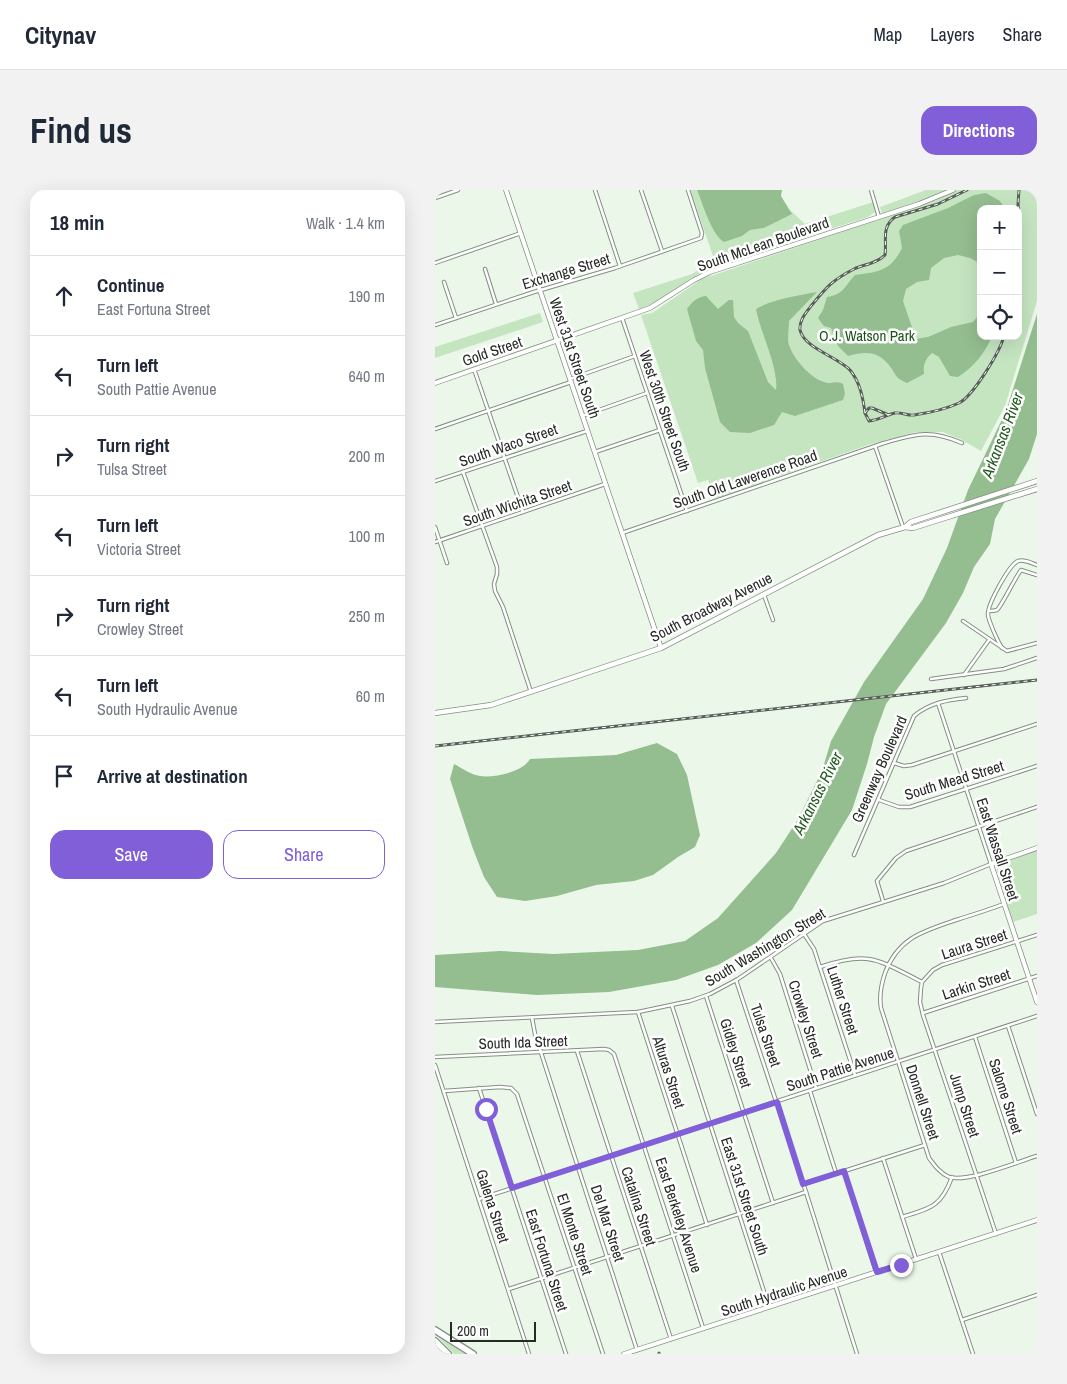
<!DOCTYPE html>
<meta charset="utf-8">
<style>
body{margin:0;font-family:"Archivo Narrow",sans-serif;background:#f2f2f3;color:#1f2937}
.controls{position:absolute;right:15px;top:15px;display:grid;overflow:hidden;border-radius:10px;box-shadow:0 5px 20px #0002}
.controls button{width:45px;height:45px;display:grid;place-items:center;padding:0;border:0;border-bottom:1px solid #e0e1e3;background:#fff;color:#1f2937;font:25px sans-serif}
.scale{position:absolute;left:15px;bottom:12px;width:86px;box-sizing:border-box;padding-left:5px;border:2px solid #262b26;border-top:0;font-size:14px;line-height:18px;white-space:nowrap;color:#262b26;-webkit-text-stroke:4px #fff;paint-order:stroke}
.stop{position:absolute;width:15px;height:15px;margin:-11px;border:4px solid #805fd9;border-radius:50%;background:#fff}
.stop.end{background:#805fd9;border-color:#fff;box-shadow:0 1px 5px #0008}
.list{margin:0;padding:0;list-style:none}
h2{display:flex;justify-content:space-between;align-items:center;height:65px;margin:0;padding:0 20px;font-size:21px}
h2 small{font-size:16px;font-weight:400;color:#747a83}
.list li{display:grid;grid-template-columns:32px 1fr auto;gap:15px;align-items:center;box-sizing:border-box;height:80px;padding:0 20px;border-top:1px solid #e0e1e3}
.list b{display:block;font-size:19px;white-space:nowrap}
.list p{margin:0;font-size:16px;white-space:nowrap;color:#747a83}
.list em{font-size:16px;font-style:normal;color:#747a83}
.actions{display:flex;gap:10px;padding:15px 20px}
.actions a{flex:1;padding:11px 0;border:1px solid #805fd9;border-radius:15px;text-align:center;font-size:18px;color:#805fd9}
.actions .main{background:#805fd9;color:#fff}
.icon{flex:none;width:28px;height:28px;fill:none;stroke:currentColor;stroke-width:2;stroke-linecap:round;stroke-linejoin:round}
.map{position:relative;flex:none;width:602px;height:1164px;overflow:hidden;border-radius:15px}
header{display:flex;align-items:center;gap:30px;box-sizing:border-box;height:70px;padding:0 25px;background:#fff;border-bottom:1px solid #e0e1e3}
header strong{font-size:24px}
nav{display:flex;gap:28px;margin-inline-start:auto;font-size:18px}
.intro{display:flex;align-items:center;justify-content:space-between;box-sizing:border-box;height:120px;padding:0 30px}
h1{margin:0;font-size:35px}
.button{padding:12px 22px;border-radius:15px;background:#805fd9;color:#fff;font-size:18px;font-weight:700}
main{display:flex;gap:30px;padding:0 30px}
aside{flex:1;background:#fff;border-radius:15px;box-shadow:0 5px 20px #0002}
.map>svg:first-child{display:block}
.green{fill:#c5e5c1;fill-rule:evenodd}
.water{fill:#94bd90}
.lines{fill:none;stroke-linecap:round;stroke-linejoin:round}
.street-casing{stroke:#848f83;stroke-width:4.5}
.secondary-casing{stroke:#848f83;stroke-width:5.5}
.primary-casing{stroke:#848f83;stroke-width:6}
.highway-casing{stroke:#848f83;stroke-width:8}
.street{stroke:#fff;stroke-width:2.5}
.secondary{stroke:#fff;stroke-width:4}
.primary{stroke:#fff;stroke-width:4.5}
.highway{stroke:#fff;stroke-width:5.5}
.rail-casing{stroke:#585f58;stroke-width:3}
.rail{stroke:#fff;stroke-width:1;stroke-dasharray:4;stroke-linecap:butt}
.route{stroke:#805fd9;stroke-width:6}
.labels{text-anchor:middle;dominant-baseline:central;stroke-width:5;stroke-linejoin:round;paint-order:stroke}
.street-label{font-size:15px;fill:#262b26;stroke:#fff}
.park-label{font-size:15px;fill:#1b5218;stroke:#fff}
.water-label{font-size:16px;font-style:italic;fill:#23591f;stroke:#fff}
</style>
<header>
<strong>Citynav</strong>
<nav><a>Map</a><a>Layers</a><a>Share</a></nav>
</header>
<div class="intro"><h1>Find us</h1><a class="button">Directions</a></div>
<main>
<aside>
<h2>18 min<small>Walk · 1.4 km</small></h2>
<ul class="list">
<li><svg class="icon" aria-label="ahead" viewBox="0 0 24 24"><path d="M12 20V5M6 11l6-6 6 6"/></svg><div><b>Continue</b><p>East Fortuna Street</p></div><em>190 m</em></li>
<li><svg class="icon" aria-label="left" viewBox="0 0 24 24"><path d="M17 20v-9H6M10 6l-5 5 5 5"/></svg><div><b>Turn left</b><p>South Pattie Avenue</p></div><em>640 m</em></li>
<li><svg class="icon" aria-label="right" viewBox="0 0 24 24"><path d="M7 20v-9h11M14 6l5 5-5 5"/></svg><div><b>Turn right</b><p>Tulsa Street</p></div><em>200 m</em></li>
<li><svg class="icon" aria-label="left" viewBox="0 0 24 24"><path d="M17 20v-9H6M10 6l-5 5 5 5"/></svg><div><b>Turn left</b><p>Victoria Street</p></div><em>100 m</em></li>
<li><svg class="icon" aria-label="right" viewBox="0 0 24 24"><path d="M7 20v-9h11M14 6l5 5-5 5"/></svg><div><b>Turn right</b><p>Crowley Street</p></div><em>250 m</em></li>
<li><svg class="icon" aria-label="left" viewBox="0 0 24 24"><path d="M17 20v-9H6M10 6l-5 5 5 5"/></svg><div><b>Turn left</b><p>South Hydraulic Avenue</p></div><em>60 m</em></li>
<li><svg class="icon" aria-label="arrive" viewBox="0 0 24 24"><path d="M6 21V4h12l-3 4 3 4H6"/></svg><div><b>Arrive at destination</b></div></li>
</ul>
<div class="actions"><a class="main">Save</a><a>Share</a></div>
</aside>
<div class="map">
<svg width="602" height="1164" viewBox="0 0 602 1164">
<rect width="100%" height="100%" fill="#ebf8e9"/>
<!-- green -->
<g class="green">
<path d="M255 0H262L278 39 306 46 315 40 329 38 356 24 355 20 370 34 438 12 440 22 433 27 274 78C250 90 229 111 204 119L198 103 257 84 265 79 263 71 278 66Z"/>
<path d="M491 0H602V111L570 216 546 261 527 250 508 242H481L436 254 279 309 273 290 263 293 206 125 217 123 267 89 448 28 445 17ZM546 19H583V146H546Z"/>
<polygon points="105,123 108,132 0,168 0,157"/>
<polygon points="602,661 602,724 578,732 560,676 564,673"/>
<polygon points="0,1141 35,1164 19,1164 0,1144"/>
</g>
<!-- water -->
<g class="water">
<path d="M262 0H347L346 6 357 24 329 38 315 40 307 46 289 52C276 44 268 14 262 0Z"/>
<path d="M551 3 565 11 570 19H546V74L535 68 523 65 509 68 496 78 494 90 482 92 471 99 468 111 481 149 493 147 516 137 538 132 543 126 544 107 546 105V146H557C550 163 539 177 523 187L515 186 504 167 497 163C490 169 488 175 489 184L472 193C458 187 462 184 453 174 441 160 429 162 413 166L403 156 396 138 389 136 383 128 388 120 392 107C409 104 409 97 420 85 443 82 456 81 467 58L464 41 468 35 513 18 539 5Z"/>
<path d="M382 102 354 131C354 138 352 149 354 155 359 170 376 188 389 192 397 195 400 190 408 194L410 204 408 210 360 226 347 222 339 235 315 243 295 242 285 232 270 178 268 160 261 151 252 119C257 112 262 107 271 106L283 119 294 110H298L299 127 303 133 313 141 333 192 341 200C344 178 325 142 321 119 335 110 365 105 382 102Z"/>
<polygon points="602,124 602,244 594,269 560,329 555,354 539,377 528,403 511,433 451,514 439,547 432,574 417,620 357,720 321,753 283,775 241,790 174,802 102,805 0,797 0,765 65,761 118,764 203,760 250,751 283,728 341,663 362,631 387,581 396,551 429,492 488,409 512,358 533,300 571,221"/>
<path d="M222 553 242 564 252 585 265 645 260 657 243 667 218 685 199 691 161 695 122 706 90 711 62 707 49 687 38 659 15 589 19 574C27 578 36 585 45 586 59 588 88 582 95 569L181 565Z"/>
</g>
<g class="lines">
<defs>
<g id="street">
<polyline points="160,0 185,76"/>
<polyline points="206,0 227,61"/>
<polyline points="436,0 444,27"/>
<polyline points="0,8 23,0"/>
<polyline points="0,73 86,43"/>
<polyline points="50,79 61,114"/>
<polyline points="9,92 21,128"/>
<polyline points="187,128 252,321"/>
<polyline points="0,135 99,102 180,78 266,48 267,43 253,0"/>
<polyline points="39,179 88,322"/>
<polyline points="135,189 200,166"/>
<polyline points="147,226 212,203"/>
<polyline points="0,239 136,192"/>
<polyline points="440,256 468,337"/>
<polyline points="160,262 225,240"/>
<polyline points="28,282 62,377 62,384 59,394 60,401 68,417 96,502"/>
<polyline points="0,291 152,241"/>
<polyline points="0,337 12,373"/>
<path d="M187 343 449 253C481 244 495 239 527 253"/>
<polyline points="0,352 170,294"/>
<polyline points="329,405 338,430"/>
<path d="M554 421C556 421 559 421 562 420 566 417 580 388 586 380L602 385"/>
<polyline points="528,431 572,461 602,453"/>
<path d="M567 458C563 452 554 432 553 425 552 415 574 375 583 371 590 369 596 373 602 375"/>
<polyline points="529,485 554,450"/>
<polyline points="496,489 569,479 602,468"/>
<polyline points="459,573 469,576 477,575 602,534"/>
<polyline points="444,610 464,617 475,617 602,576"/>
<path d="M419 665 479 526C494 513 512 510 531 508"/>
<polyline points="448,711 442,691 461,668 471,661 602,617"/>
<path d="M569 714C553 720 537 725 521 730 488 741 463 748 450 783 446 795 444 806 446 818L494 968C500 976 505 983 514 987 532 993 582 972 602 966"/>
<polyline points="369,744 379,759 420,885"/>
<polyline points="336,768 345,784 381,898"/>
<path d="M385 777C435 760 443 770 487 792"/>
<polyline points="301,790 371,1002 422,1164"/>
<polyline points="271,806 338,1013"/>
<polyline points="237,816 334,1117"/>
<polyline points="203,822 272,1035"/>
<polyline points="488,823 602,786"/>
<polyline points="97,828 100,844 202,1160"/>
<polyline points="0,832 203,822 255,811 275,804 303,789 388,731 509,693 556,674 503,513"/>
<polyline points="573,836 602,924"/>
<polyline points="540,847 581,973"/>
<polyline points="142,861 236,1149"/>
<polyline points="0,867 169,859 174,860 179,864 268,1138"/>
<polyline points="0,875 94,1164"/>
<polyline points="44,898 131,1164"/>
<polyline points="9,901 65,897 76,898 82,904 168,1164"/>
<polyline points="375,901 401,983"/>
<polyline points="448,968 481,1069"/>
<polyline points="409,981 441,1082"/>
<polyline points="369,994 490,955"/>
<polyline points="44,1009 602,826"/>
<path d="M467 1027C496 1018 506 1017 517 987"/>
<polyline points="561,1044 488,825 485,812 486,798 487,792 498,780 507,775 602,745"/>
<polyline points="504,1062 538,1164"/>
<polyline points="74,1099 371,1002"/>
<polyline points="527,1130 602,1105"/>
</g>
<g id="secondary">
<polyline points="71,0 226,458"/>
<polyline points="0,193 215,118 259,90 275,82 484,14 518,0"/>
<polyline points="602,658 556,674 602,812"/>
<polyline points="189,1164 602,1030"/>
</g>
<g id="primary">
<polyline points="470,337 478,338 500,331 602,299"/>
<polyline points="0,523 56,515 226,458 443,345 470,337 476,332 602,291"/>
</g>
<g id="highway">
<polyline points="0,1140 38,1164"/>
<polyline points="0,1151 13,1164"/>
</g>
</defs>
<!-- street casing -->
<use href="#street" class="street-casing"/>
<!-- secondary casing -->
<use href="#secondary" class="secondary-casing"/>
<!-- primary casing -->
<use href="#primary" class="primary-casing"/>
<!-- highway casing -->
<use href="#highway" class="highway-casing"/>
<!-- street -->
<use href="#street" class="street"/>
<!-- secondary -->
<use href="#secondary" class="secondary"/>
<!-- primary -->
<use href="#primary" class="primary"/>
<!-- highway -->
<use href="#highway" class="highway"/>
<defs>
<g id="rail">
<polyline points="583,44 585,35 583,14 584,0"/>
<path d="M430 223C428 208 425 192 415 180 403 167 369 158 365 140 364 130 371 123 376 116 392 97 396 91 419 79 430 74 441 74 450 65 452 50 446 37 460 27L503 14 532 0"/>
<path d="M454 225 437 218H434L430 223 434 231C444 230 451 225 460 223 467 222 472 226 479 225 493 223 511 219 524 213 538 206 565 162 569 146"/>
<polyline points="0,556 602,490"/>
<polyline points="224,1163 224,1164"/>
</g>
</defs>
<!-- rail casing -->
<use href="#rail" class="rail-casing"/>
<!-- rail -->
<use href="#rail" class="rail"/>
</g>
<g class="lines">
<!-- route -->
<polyline class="route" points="51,919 77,998 342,912 368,994 409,981 442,1082 466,1075"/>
</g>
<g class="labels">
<!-- street labels -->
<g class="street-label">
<text transform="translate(328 54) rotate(-19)">South McLean Boulevard</text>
<text transform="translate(131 81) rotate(-17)">Exchange Street</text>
<text transform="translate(57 161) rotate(-19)">Gold Street</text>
<text transform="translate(140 168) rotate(71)">West 31st Street South</text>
<text transform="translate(230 221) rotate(71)">West 30th Street South</text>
<text transform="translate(73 255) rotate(-19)">South Waco Street</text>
<text transform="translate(310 289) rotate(-19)">South Old Lawerence Road</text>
<text transform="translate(82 313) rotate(-19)">South Wichita Street</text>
<text transform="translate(276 417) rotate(-27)">South Broadway Avenue</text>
<text transform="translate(444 579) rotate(-66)">Greenway Boulevard</text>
<text transform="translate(519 590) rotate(-17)">South Mead Street</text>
<text transform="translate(563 659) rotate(72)">East Wassall Street</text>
<text transform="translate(539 754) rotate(-18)">Laura Street</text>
<text transform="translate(330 757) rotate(-31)">South Washington Street</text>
<text transform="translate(541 794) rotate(-18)">Larkin Street</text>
<text transform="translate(408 810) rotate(72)">Luther Street</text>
<text transform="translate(371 829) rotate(72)">Crowley Street</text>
<text transform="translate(331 845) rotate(71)">Tulsa Street</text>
<text transform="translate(88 852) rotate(-2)">South Ida Street</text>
<text transform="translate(301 863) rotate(72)">Gidley Street</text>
<text transform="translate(405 879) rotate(-18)">South Pattie Avenue</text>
<text transform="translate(234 882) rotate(72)">Alturas Street</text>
<text transform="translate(571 906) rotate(72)">Salome Street</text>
<text transform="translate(488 912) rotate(72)">Donnell Street</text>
<text transform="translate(530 915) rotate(72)">Jump Street</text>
<text transform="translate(310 1006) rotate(72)">East 31st Street South</text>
<text transform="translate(58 1016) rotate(72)">Galena Street</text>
<text transform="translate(204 1016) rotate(72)">Catalina Street</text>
<text transform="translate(244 1025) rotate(72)">East Berkeley Avenue</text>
<text transform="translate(173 1033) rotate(72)">Del Mar Street</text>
<text transform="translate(140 1044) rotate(72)">El Monte Street</text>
<text transform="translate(112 1070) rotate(72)">East Fortuna Street</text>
<text transform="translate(349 1101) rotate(-18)">South Hydraulic Avenue</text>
</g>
<!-- park labels -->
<g class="park-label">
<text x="432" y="145">O.J. Watson Park</text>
</g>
<!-- water labels -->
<g class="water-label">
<text transform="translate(567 245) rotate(-69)">Arkansas River</text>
<text transform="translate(382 603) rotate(-63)">Arkansas River</text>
</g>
</g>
</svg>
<div class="controls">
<button>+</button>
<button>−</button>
<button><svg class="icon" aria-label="locate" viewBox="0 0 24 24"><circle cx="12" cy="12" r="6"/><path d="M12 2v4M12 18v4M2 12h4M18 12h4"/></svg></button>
</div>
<div class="scale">200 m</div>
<div class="stop" style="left:51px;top:919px"></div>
<div class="stop end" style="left:466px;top:1075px"></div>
</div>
</main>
